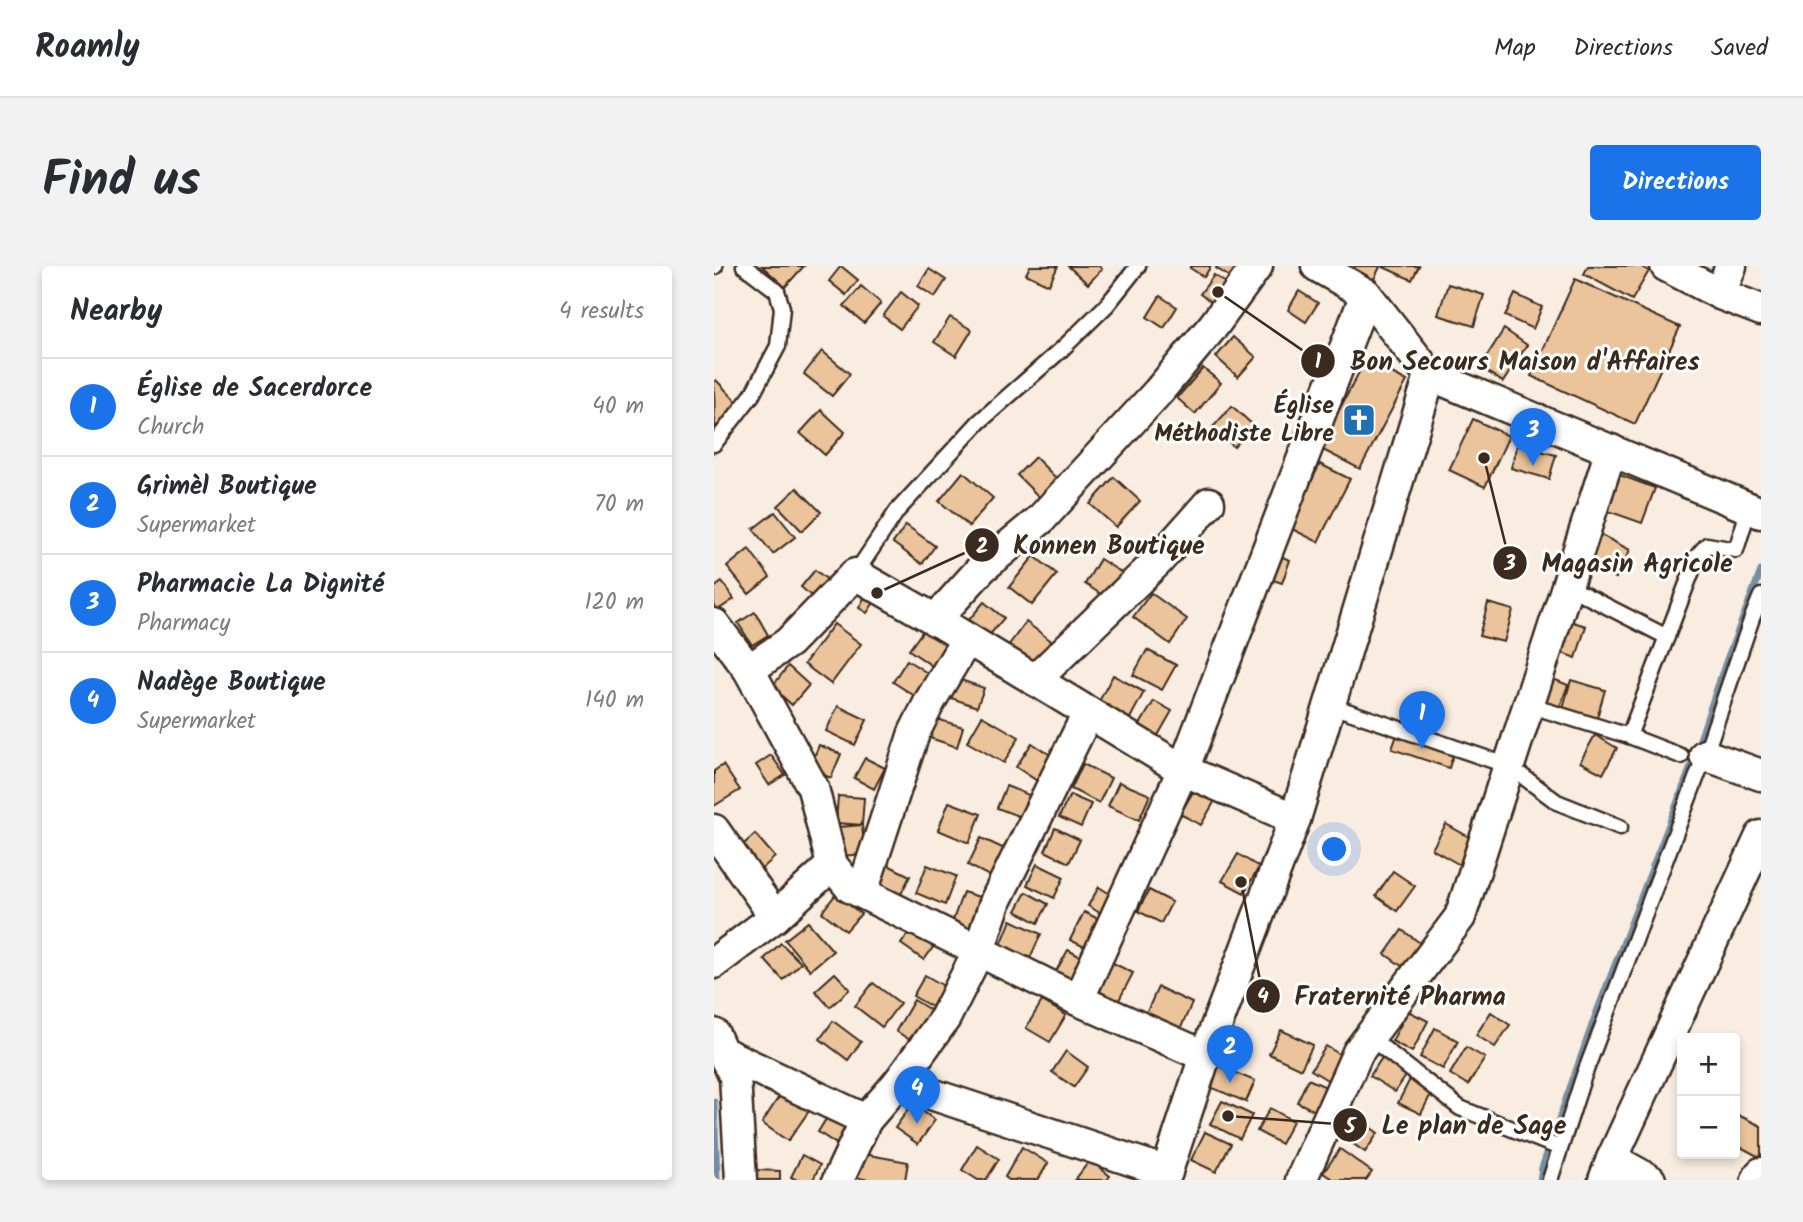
<!DOCTYPE html>
<meta charset="utf-8">
<style>
body{margin:0;font-family:Kalam,sans-serif;background:#f2f2f3;color:#2b2b33}
.controls{position:absolute;right:21px;bottom:21px;display:grid;overflow:hidden;border-radius:7px;box-shadow:0 4px 10px #0003}
.controls button{width:63px;height:63px;display:grid;place-items:center;padding:0;border:0;border-bottom:2px solid #e1e1e2;background:#fff;color:#2b2b33;font:35px sans-serif}
.you{position:absolute;left:621px;top:584px;width:24px;height:24px;margin:-18px;border:5px solid #fff;border-radius:50%;background:#1a73e8;box-shadow:0 0 0 10px #1a73e833}
.badge{display:grid;place-items:center;width:46px;height:46px;border-radius:50%;background:#1a73e8;color:#fff;font-size:23px;font-weight:700}
.pin{position:absolute;translate:-50% -58px;filter:drop-shadow(0 2px 4px #0008)}
.pin::after{content:'';position:absolute;top:37px;width:24px;height:21px;background:inherit;clip-path:polygon(0 0,100% 0,50% 100%)}
.list{margin:0;padding:0;list-style:none}
h2{display:flex;justify-content:space-between;align-items:center;height:91px;margin:0;padding:0 28px;font-size:30px}
h2 small{font-size:23px;font-weight:400;color:#7c7c81}
.list li{display:grid;grid-template-columns:46px 1fr auto;gap:21px;align-items:center;box-sizing:border-box;height:98px;padding:0 28px;border-top:2px solid #e1e1e2}
.list b{display:block;font-size:26px;white-space:nowrap}
.list p{margin:0;font-size:23px;white-space:nowrap;color:#7c7c81}
.list em{font-size:23px;font-style:normal;color:#7c7c81}
.map{position:relative;flex:none;width:1047px;height:914px;overflow:hidden;border-radius:7px}
header{display:flex;align-items:center;gap:42px;box-sizing:border-box;height:98px;padding:0 35px;background:#fff;border-bottom:2px solid #e1e1e2}
header strong{font-size:33px}
nav{display:flex;gap:38px;margin-inline-start:auto;font-size:24px}
.intro{display:flex;align-items:center;justify-content:space-between;box-sizing:border-box;height:168px;padding:0 42px}
h1{margin:0;font-size:49px}
.button{padding:18px 32px;border-radius:7px;background:#1a73e8;color:#fff;font-size:24px;font-weight:700}
main{display:flex;gap:42px;padding:0 42px}
aside{flex:1;background:#fff;border-radius:7px;box-shadow:0 4px 10px #0003}
.map>svg:first-child{display:block}
.lines{fill:none;stroke-linecap:round;stroke-linejoin:round}
.stream{stroke:#768ea3;stroke-width:7}
.building{fill:#ebc49b;stroke:#3b2a1e;stroke-width:2}
.lane-casing{stroke:#3b2a1e;stroke-width:19}
.street-casing{stroke:#3b2a1e;stroke-width:35}
.lane{stroke:#fff;stroke-width:14}
.street{stroke:#fff;stroke-width:30}
.labels{text-anchor:middle;dominant-baseline:central;stroke-width:6;stroke-linejoin:round;paint-order:stroke}
.poi-label{font-size:24px;font-weight:bold;fill:#3b2a1e;stroke:#fff;text-anchor:end}
.leader{fill:none;stroke:#3b2a1e;stroke-width:2.5}
.callout-dot{fill:#3b2a1e;stroke:#fff;stroke-width:2.5}
.mark-label{font-size:21px;text-anchor:middle;font-weight:bold;fill:#fff}
.callout-label{font-size:26px;text-anchor:middle;font-weight:bold;fill:#3b2a1e;stroke:#fff;stroke-width:6;stroke-linejoin:round;paint-order:stroke}
</style>
<header>
<strong>Roamly</strong>
<nav><a>Map</a><a>Directions</a><a>Saved</a></nav>
</header>
<div class="intro"><h1>Find us</h1><a class="button">Directions</a></div>
<main>
<aside>
<h2>Nearby<small>4 results</small></h2>
<ul class="list">
<li><span class="badge">1</span><div><b>Église de Sacerdorce</b><p>Church</p></div><em>40 m</em></li>
<li><span class="badge">2</span><div><b>Grimèl Boutique</b><p>Supermarket</p></div><em>70 m</em></li>
<li><span class="badge">3</span><div><b>Pharmacie La Dignité</b><p>Pharmacy</p></div><em>120 m</em></li>
<li><span class="badge">4</span><div><b>Nadège Boutique</b><p>Supermarket</p></div><em>140 m</em></li>
</ul>
</aside>
<div class="map">
<svg width="1047" height="914" viewBox="0 0 1047 914">
<rect width="100%" height="100%" fill="#f9ede1"/>
<filter id="ink" filterUnits="userSpaceOnUse"><feTurbulence type="fractalNoise" baseFrequency=".0143" numOctaves="2"/><feDisplacementMap in="SourceGraphic" scale="14" xChannelSelector="R" yChannelSelector="G"/><feConvolveMatrix kernelMatrix="1 2 1 2 8 2 1 2 1" color-interpolation-filters="sRGB"/></filter>
<g filter="url(#ink)">
<g class="lines">
<!-- stream -->
<g class="stream">
<polyline points="0,836 3,914"/>
<polyline points="826,914 828,902 881,751 974,509 1012,396 1047,305"/>
</g>
</g>
<!-- building -->
<g class="building">
<polygon points="48,0 90,0 71,21"/>
<polygon points="127,0 144,14 132,29 115,15"/>
<polygon points="316,0 344,0 335,19 312,8"/>
<polygon points="354,0 385,0 388,3 374,18"/>
<polygon points="477,0 497,0 490,11 476,2"/>
<polygon points="504,0 536,0 525,17 502,2"/>
<polygon points="641,0 664,0 666,1 657,19 636,8"/>
<polygon points="667,0 705,0 698,14"/>
<polygon points="874,0 926,0 935,5 918,34 870,8"/>
<polygon points="215,3 232,14 221,31 204,20"/>
<polygon points="500,9 520,23 506,42 486,28"/>
<polygon points="861,13 966,61 921,158 817,110"/>
<polygon points="734,18 770,29 760,60 724,49"/>
<polygon points="147,20 167,37 150,57 130,40"/>
<polygon points="585,25 604,37 592,56 574,44"/>
<polygon points="187,26 204,40 186,63 169,50"/>
<polygon points="801,28 828,41 819,63 791,50"/>
<polygon points="446,30 463,41 450,62 433,51"/>
<polygon points="236,51 258,64 242,90 220,76"/>
<polygon points="790,63 813,79 789,116 766,101"/>
<polygon points="519,71 542,91 524,111 502,91"/>
<polygon points="108,85 136,108 118,130 90,108"/>
<polygon points="652,93 693,115 646,203 605,182"/>
<polygon points="489,102 507,117 481,148 463,132"/>
<polygon points="2,114 26,139 1,162 0,116"/>
<polygon points="518,140 540,160 520,181 499,161"/>
<polygon points="107,144 131,166 111,189 86,167"/>
<polygon points="759,153 795,170 771,221 735,204"/>
<polygon points="803,179 842,189 835,213 797,202"/>
<polygon points="321,191 348,218 330,236 303,209"/>
<polygon points="606,198 636,213 604,276 574,261"/>
<polygon points="249,206 279,232 255,260 225,235"/>
<polygon points="903,208 941,222 928,257 891,244"/>
<polygon points="400,211 426,235 402,261 376,238"/>
<polygon points="83,222 107,246 88,265 64,240"/>
<polygon points="61,246 81,271 59,288 39,263"/>
<polygon points="192,259 221,280 208,298 179,277"/>
<polygon points="885,268 916,284 902,312 871,295"/>
<polygon points="35,283 56,311 35,328 13,301"/>
<polygon points="561,288 576,294 568,317 553,312"/>
<polygon points="320,290 343,308 318,339 295,321"/>
<polygon points="386,293 413,310 398,335 371,318"/>
<polygon points="101,304 119,318 104,336 87,321"/>
<polygon points="8,316 20,333 1,346 0,344 0,322"/>
<polygon points="437,327 473,353 456,378 419,351"/>
<polygon points="151,330 161,335 153,347 145,342"/>
<polygon points="270,336 290,352 268,378 248,362"/>
<polygon points="774,337 799,344 790,376 765,370"/>
<polygon points="41,346 54,369 38,379 24,357"/>
<polygon points="846,352 872,360 862,392 836,383"/>
<polygon points="312,356 344,380 325,405 294,380"/>
<polygon points="120,358 147,378 117,418 90,398"/>
<polygon points="211,362 239,382 224,404 195,384"/>
<polygon points="433,384 462,399 448,424 419,409"/>
<polygon points="193,394 218,410 204,432 179,416"/>
<polygon points="74,400 95,419 78,439 58,421"/>
<polygon points="827,408 854,419 845,443 817,432"/>
<polygon points="399,409 430,426 413,458 382,441"/>
<polygon points="244,413 270,422 263,441 237,432"/>
<polygon points="857,414 891,424 882,455 848,445"/>
<polygon points="440,435 458,445 439,478 421,467"/>
<polygon points="124,440 153,454 141,479 112,465"/>
<polygon points="268,450 305,471 290,497 253,476"/>
<polygon points="216,451 249,461 243,481 210,470"/>
<polygon points="686,461 742,479 735,502 678,483"/>
<polygon points="881,469 903,482 889,508 866,496"/>
<polygon points="318,477 344,494 328,518 302,501"/>
<polygon points="105,479 127,488 117,512 95,503"/>
<polygon points="57,489 71,509 55,519 42,499"/>
<polygon points="151,492 171,502 160,523 140,512"/>
<polygon points="369,498 397,512 385,537 357,523"/>
<polygon points="9,499 26,524 0,540 0,505"/>
<polygon points="405,516 436,529 425,554 394,540"/>
<polygon points="483,519 503,531 487,559 466,548"/>
<polygon points="292,520 320,531 312,553 283,542"/>
<polygon points="356,529 377,538 367,561 345,551"/>
<polygon points="124,530 150,532 148,559 122,557"/>
<polygon points="235,536 267,548 255,577 224,564"/>
<polygon points="732,558 760,574 746,599 718,583"/>
<polygon points="148,559 151,588 127,590 125,561"/>
<polygon points="341,562 366,574 355,597 331,585"/>
<polygon points="41,568 61,591 40,610 20,587"/>
<polygon points="267,572 295,585 281,613 254,599"/>
<polygon points="524,588 545,601 530,627 508,615"/>
<polygon points="170,597 196,610 185,632 159,619"/>
<polygon points="323,598 350,611 340,632 313,619"/>
<polygon points="213,599 242,610 231,639 202,627"/>
<polygon points="679,605 701,620 683,645 662,630"/>
<polygon points="385,621 404,633 393,651 374,640"/>
<polygon points="435,624 458,636 447,657 424,645"/>
<polygon points="249,626 275,634 264,666 238,657"/>
<polygon points="312,626 334,638 324,657 302,645"/>
<polygon points="122,628 147,648 132,665 108,646"/>
<polygon points="370,646 395,658 381,686 356,674"/>
<polygon points="297,654 327,668 316,692 287,679"/>
<polygon points="94,656 119,685 96,704 71,674"/>
<polygon points="199,661 222,677 210,694 187,678"/>
<polygon points="688,664 716,684 699,708 671,688"/>
<polygon points="67,677 87,697 69,714 50,693"/>
<polygon points="354,684 378,697 361,727 337,714"/>
<polygon points="391,693 419,707 404,736 376,721"/>
<polygon points="121,707 136,723 116,741 101,725"/>
<polygon points="211,709 230,720 218,741 199,730"/>
<polygon points="159,717 186,737 168,761 141,740"/>
<polygon points="444,721 478,737 465,766 431,750"/>
<polygon points="200,734 226,750 207,781 182,765"/>
<polygon points="328,735 352,749 336,776 312,762"/>
<polygon points="694,745 714,755 698,786 678,775"/>
<polygon points="777,746 796,759 781,781 762,769"/>
<polygon points="119,755 147,776 134,794 106,773"/>
<polygon points="721,762 744,775 729,803 706,791"/>
<polygon points="567,764 599,779 587,803 555,788"/>
<polygon points="612,780 638,796 623,820 597,804"/>
<polygon points="752,781 771,792 754,819 736,808"/>
<polygon points="352,785 374,801 360,821 338,806"/>
<polygon points="669,790 694,807 681,826 656,810"/>
<polygon points="502,799 541,815 532,836 494,820"/>
<polygon points="698,809 721,820 707,848 684,837"/>
<polygon points="594,813 621,825 609,849 583,836"/>
<polygon points="70,823 97,842 74,875 48,857"/>
<polygon points="508,835 538,849 526,873 496,858"/>
<polygon points="198,838 221,854 204,878 181,862"/>
<polygon points="120,840 140,853 124,879 104,866"/>
<polygon points="556,842 579,855 567,878 543,865"/>
<polygon points="639,849 664,867 651,886 625,868"/>
<polygon points="1024,849 1047,860 1047,892 1021,878 1021,856"/>
<polygon points="491,866 517,878 502,906 477,894"/>
<polygon points="263,879 285,893 272,914 264,914 248,904"/>
<polygon points="308,881 334,897 324,914 295,914 291,911"/>
<polygon points="626,883 658,906 652,914 620,914 609,907"/>
<polygon points="144,887 194,896 191,914 155,914 140,911"/>
<polygon points="88,889 106,899 99,914 83,914 77,911"/>
<polygon points="376,894 396,910 393,914 361,914"/>
<polygon points="41,904 66,905 66,914 40,914"/>
</g>
<g class="lines">
<defs>
<g id="lane">
<polyline points="0,1 1,0"/>
<polyline points="0,178 38,129 64,80 68,42 63,25 30,0"/>
<polyline points="141,308 183,245 265,156 348,83 393,39 424,0"/>
<polyline points="853,320 953,371"/>
<polyline points="615,439 795,500 843,536 906,561"/>
<polyline points="814,439 915,470 967,490"/>
<polyline points="915,470 984,289 993,279 1022,284 1035,242"/>
<polyline points="655,771 746,842 846,882"/>
<polyline points="836,914 869,812 991,489 1038,352 1047,330"/>
</g>
<g id="street">
<polyline points="603,0 652,28 716,109 1047,247"/>
<polyline points="952,0 1006,28 1047,44"/>
<polyline points="1006,28 1017,0"/>
<polyline points="221,354 268,302 327,253 444,126 500,59 543,0"/>
<polyline points="0,358 35,404 99,522 118,599 136,621 364,734 491,790"/>
<polyline points="35,404 75,376 141,308 234,361 469,504 581,553"/>
<polyline points="321,414 443,296 495,237"/>
<polyline points="991,489 1047,509"/>
<polyline points="0,564 61,651"/>
<polyline points="148,626 200,467 216,435 253,373"/>
<polyline points="0,697 61,651 118,599"/>
<polyline points="364,734 469,504 652,28"/>
<polyline points="0,768 8,786 152,854"/>
<polyline points="8,786 21,810 27,914"/>
<polyline points="184,817 453,906"/>
<polyline points="898,893 936,914"/>
<polyline points="124,914 152,854 184,817 231,752 265,684 282,634 374,447"/>
<polyline points="450,914 491,790 581,553 716,109"/>
<polyline points="587,914 644,786 746,651 897,184"/>
<polyline points="890,914 898,893 1047,570"/>
<polyline points="1043,914 1047,907"/>
</g>
</defs>
<!-- lane casing -->
<use href="#lane" class="lane-casing"/>
<!-- street casing -->
<use href="#street" class="street-casing"/>
<!-- lane -->
<use href="#lane" class="lane"/>
<!-- street -->
<use href="#street" class="street"/>
</g>
</g>
<!-- icons -->
<defs>
<symbol id="church-square" viewBox="-11 -11 22 22"><rect x="-9" y="-9" width="18" height="18" rx="4" fill="#1f6fb2" stroke="#fff"/><path d="M-1.2-6h2.4v3.5h3.3v2.4h-3.3V6h-2.4V-.1h-3.3v-2.4h3.3Z" fill="#fff"/></symbol>
</defs>
<g fill-rule="evenodd">
<use href="#church-square" x="626" y="135" width="38" height="38"/>
</g>
<g class="labels">
<!-- poi labels -->
<g class="poi-label">
<text x="620" y="140">Église<tspan x="620" dy="28">Méthodiste Libre</tspan></text>
</g>
</g>
<!-- callouts -->
<path class="leader" d="M504 26L604 95M163 327L268 279M770 192L796 297M527 616L549 730M514 850L636 859"/>
<g class="callout-dot">
<circle cx="504" cy="26" r="7"/>
<circle cx="163" cy="327" r="7"/>
<circle cx="770" cy="192" r="7"/>
<circle cx="527" cy="616" r="7"/>
<circle cx="514" cy="850" r="7"/>
<circle cx="604" cy="95" r="18"/>
<circle cx="268" cy="279" r="18"/>
<circle cx="796" cy="297" r="18"/>
<circle cx="549" cy="730" r="18"/>
<circle cx="636" cy="859" r="18"/>
</g>
<g class="mark-label">
<text x="604" y="102">1</text>
<text x="268" y="287">2</text>
<text x="796" y="304">3</text>
<text x="549" y="737">4</text>
<text x="636" y="867">5</text>
</g>
<g class="callout-label">
<text x="811" y="104">Bon Secours Maison d'Affaires</text>
<text x="395" y="288">Konnen Boutique</text>
<text x="923" y="306">Magasin Agricole</text>
<text x="686" y="739">Fraternité Pharma</text>
<text x="760" y="868">Le plan de Sage</text>
</g>
</svg>
<div class="controls">
<button>+</button>
<button>−</button>
</div>
<div class="you"></div>
<div class="pin badge" style="left:708px;top:483px">1</div>
<div class="pin badge" style="left:516px;top:817px">2</div>
<div class="pin badge" style="left:819px;top:200px">3</div>
<div class="pin badge" style="left:203px;top:858px">4</div>
</div>
</main>
